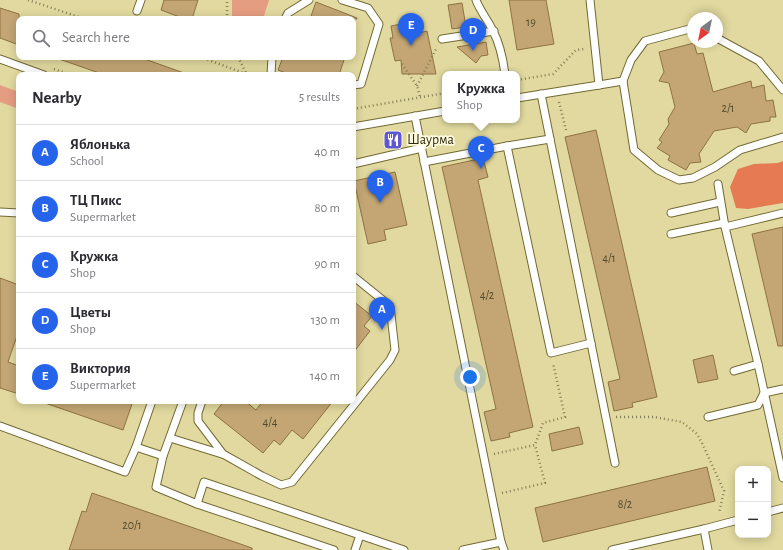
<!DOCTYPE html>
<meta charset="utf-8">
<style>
body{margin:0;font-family:"Alegreya Sans",sans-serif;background:#f2f2f3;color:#2b2b33}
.controls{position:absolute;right:12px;bottom:12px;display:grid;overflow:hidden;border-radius:8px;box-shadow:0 2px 10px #0003}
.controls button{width:36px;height:36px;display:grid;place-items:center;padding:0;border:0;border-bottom:1px solid #e1e1e2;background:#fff;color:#2b2b33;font:20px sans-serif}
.compass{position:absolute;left:687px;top:12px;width:36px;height:36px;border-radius:50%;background:#fff;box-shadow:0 2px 10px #0003;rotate:213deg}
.you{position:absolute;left:470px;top:377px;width:14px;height:14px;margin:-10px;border:3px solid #fff;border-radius:50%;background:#1a73e8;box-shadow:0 0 0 6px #1a73e833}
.badge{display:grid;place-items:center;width:26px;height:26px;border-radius:50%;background:#2563eb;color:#fff;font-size:13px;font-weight:700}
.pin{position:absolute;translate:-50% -33px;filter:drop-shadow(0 1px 2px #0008)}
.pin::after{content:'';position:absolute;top:21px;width:14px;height:12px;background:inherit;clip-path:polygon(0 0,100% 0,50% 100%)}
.popup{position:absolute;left:442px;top:71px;width:78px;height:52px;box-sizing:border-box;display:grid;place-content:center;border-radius:8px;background:#fff;filter:drop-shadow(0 1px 3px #0005);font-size:13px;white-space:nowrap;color:#7c7c81}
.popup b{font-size:15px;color:#2b2b33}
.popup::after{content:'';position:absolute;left:50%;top:100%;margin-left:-8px;border:8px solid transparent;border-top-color:#fff}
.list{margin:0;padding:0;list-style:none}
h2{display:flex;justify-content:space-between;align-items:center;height:52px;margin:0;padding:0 16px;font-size:17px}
h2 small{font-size:13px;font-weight:400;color:#7c7c81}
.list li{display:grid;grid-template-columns:26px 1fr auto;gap:12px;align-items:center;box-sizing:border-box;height:56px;padding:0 16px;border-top:1px solid #e1e1e2}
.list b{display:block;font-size:15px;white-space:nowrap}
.list p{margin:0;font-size:13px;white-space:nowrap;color:#7c7c81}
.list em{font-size:13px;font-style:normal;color:#7c7c81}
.icon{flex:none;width:22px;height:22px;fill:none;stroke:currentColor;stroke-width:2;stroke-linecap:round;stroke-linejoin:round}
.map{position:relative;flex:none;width:783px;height:550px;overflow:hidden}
.search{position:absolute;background:#fff;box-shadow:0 2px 10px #0003;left:16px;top:16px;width:340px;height:44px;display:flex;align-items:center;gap:10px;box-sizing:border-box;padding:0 14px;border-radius:8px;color:#7c7c81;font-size:15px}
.panel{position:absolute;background:#fff;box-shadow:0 2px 10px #0003;left:16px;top:72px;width:340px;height:332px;border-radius:8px}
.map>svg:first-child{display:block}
.green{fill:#e59d82}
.forest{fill:#e67b53}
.building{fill:#c3a674;stroke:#8e7342}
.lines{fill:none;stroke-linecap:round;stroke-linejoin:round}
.service-casing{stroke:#726a34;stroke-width:9}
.path{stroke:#857f57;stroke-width:2.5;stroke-dasharray:1 3;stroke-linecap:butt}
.service{stroke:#fff;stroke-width:7}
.labels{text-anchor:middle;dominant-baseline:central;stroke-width:3.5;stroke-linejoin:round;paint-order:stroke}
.number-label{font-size:12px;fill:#534a2c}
.poi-label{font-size:14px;fill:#2e2b14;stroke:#fcf9dc;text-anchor:start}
</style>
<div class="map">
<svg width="783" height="550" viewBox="0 0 783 550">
<rect width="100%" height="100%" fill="#e1d99f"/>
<!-- green -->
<g class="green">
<polygon points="232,0 269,0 263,19 232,19"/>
<polygon points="0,85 19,92 19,109 0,102"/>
</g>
<!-- forest -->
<polygon class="forest" points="783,161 783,203 748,209 736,208 730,187 738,169 754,164 778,163"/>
<!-- building -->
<g class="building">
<polygon points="164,0 198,0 192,19 185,19 161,10"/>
<polygon points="509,0 546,0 554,44 517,50"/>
<polygon points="316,2 357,18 357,19 310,19"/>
<polygon points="462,3 466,27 452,29 448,5"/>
<polygon points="0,8 19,14 19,45 0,38"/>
<polygon points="411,22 414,34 427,31 436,74 402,74 401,60 395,61 390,38 393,38 391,26"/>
<polygon points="486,42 488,55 481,56 476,63 457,47"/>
<polygon points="694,43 697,54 703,53 713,92 751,81 752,88 764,85 766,101 773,100 776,117 770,117 770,121 751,124 746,133 737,127 714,131 699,154 701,162 690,163 686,170 668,160 670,156 657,148 662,142 659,140 669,124 668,119 675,107 669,83 659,81 664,72 659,52"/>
<polygon points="59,57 139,57 184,73 184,75 105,75 59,59"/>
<polygon points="283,57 345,57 339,75 291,75 278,70"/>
<polygon points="596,130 657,397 632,403 633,407 614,411 608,382 620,379 565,137"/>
<polygon points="483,158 488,177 478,180 533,427 509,433 510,437 491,441 484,412 496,409 442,167"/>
<polygon points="395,172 407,225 384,230 386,240 368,244 354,181"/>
<polygon points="783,227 783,346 778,346 752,234"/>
<polygon points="0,278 19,285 19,330 8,362 19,366 19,394 0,388"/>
<polygon points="353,301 372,316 364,326 370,331 353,353"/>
<polygon points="713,355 718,379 698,383 693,360"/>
<polygon points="45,401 133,401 123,430 45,403"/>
<polygon points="224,401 245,401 256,410 263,401 333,401 303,439 292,430 280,445 274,440 263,453 214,414"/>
<polygon points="579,427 583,444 552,451 549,434"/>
<polygon points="707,467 715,501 543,542 535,508"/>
<polygon points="92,493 252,548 252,550 69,550 82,511 86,512"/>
</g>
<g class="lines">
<defs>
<g id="service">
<polyline points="342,0 368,8 379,24 361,84 353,85"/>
<path d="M476 0C480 11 488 20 493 31 500 44 503 59 505 74"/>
<polyline points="590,0 599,85"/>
<polyline points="137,11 141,0"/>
<polyline points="285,19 288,13 309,0"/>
<polyline points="693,28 645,41 631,60 623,81 634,150 658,170 679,180 693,178 715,167 740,150 783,137"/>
<polyline points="717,38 759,61 783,90"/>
<polyline points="442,39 494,31"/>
<polyline points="0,59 44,75"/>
<polyline points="271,75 272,57"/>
<polyline points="541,94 615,463"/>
<polyline points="517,98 599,85 623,81"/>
<polyline points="415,116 501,542 504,550"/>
<polyline points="353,127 445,111"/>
<polyline points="507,146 551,353 591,343"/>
<polyline points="424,162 507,146 550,139"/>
<polyline points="353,164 422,148"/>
<polyline points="718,184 725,227 758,364 783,478"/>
<polyline points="0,212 19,213"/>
<polyline points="671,213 720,202"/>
<polyline points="725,227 783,213"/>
<polyline points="671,234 724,223"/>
<polyline points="734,371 758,364"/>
<polyline points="183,401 163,456 156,487 197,504 334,550"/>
<polyline points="202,401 198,413 198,421 223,454 262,476 281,485 292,482 390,360 395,350 390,306 353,276"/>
<polyline points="708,417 758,405 764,393 783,389"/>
<polyline points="0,426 125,472 136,447 152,401"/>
<polyline points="170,438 222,454"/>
<polyline points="136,447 163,456"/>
<polyline points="197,504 204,482 404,550"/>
<polyline points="768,512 783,508"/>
<polyline points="704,529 708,550"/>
<polyline points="355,550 360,535"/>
<polyline points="463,550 501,542"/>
<polyline points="612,550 704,529 738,520"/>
</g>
</defs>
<!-- service casing -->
<use href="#service" class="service-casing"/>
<!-- path -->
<g class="path">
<polyline points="28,0 85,19"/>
<polyline points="227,19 227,0"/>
<polyline points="200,57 249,75"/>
<polyline points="238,57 246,73"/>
<polyline points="402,64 417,86 420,97"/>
<polyline points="54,69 71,75"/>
<polyline points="517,80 553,74 576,50 584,49"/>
<polyline points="417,86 436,49"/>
<polyline points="559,102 566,130"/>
<polyline points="353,109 445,93"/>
<polyline points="616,417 654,417 682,422 697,434 702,443 724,491 719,513"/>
<polyline points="494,454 535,445 543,423 565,417 553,363"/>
<polyline points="502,493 545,483 535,445"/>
</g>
<!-- service -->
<use href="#service" class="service"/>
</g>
<!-- icons -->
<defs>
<symbol id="restaurant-square" viewBox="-11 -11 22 22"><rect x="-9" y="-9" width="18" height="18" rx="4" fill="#5f58d1" stroke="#fcf9dc"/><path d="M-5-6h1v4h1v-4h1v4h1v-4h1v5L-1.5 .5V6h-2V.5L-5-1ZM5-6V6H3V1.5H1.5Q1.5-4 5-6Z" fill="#fff"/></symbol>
</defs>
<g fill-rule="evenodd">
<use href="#restaurant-square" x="382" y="129" width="22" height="22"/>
</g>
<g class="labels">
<!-- number labels -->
<g class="number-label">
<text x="531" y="22">19</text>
<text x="728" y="108">2/1</text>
<text x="609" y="258">4/1</text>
<text x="487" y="295">4/2</text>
<text x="270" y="422">4/4</text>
<text x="625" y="504">8/2</text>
<text x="132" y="525">20/1</text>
</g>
<!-- poi labels -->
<g class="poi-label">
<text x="407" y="140">Шаурма</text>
</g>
</g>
</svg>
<div class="controls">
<button>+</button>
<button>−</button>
</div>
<svg class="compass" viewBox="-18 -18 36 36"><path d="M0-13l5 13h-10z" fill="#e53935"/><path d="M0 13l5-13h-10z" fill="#7c7c81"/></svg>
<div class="you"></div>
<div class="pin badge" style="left:382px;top:330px">A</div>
<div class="pin badge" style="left:380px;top:203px">B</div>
<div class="pin badge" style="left:481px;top:169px">C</div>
<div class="popup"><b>Кружка</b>Shop</div>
<div class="pin badge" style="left:473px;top:51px">D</div>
<div class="pin badge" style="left:411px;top:46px">E</div>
<div class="search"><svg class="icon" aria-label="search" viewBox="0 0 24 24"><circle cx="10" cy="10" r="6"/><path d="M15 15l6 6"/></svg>Search here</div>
<section class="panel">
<h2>Nearby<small>5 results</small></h2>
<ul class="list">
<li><span class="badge">A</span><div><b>Яблонька</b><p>School</p></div><em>40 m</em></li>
<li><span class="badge">B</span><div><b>ТЦ Пикс</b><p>Supermarket</p></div><em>80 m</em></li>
<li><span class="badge">C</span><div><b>Кружка</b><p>Shop</p></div><em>90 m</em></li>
<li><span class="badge">D</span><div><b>Цветы</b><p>Shop</p></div><em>130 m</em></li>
<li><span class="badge">E</span><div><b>Виктория</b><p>Supermarket</p></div><em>140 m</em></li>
</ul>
</section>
</div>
